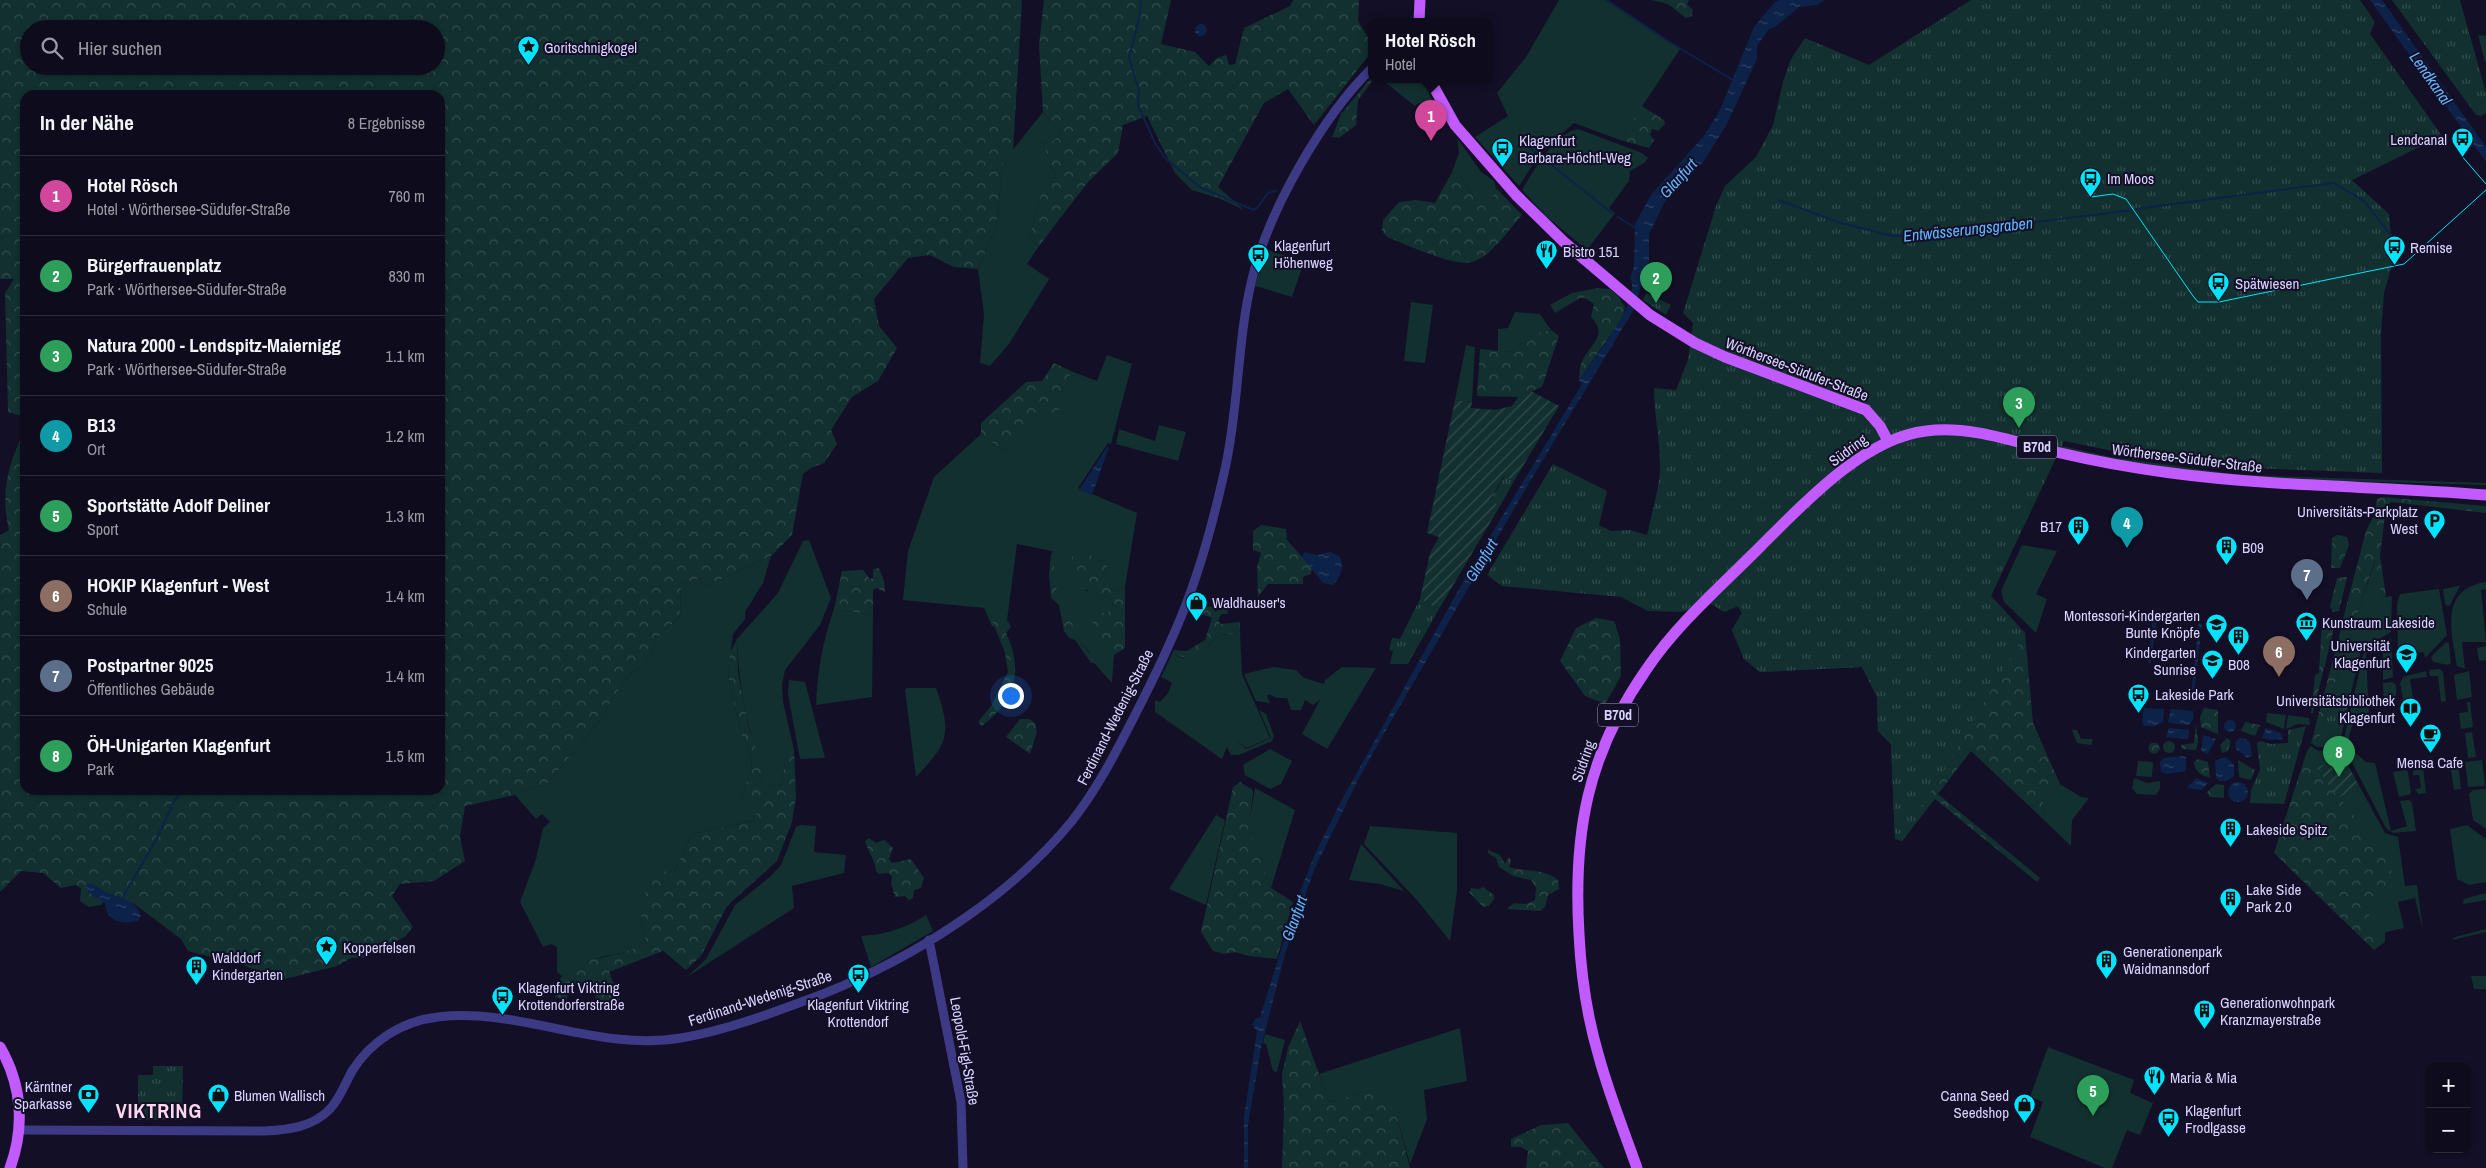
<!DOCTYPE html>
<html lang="de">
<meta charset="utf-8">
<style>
body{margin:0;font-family:"Archivo Narrow",sans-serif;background:#1c1929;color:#f1f3f6}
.controls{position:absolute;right:15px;bottom:15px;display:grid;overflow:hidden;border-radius:10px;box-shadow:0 1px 4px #0004}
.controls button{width:45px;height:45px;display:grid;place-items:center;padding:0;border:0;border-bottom:1px solid #2e2b3b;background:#0e0b1c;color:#f1f3f6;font:25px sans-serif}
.you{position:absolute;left:1010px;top:695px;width:18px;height:18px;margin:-12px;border:4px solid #fff;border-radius:50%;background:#1a73e8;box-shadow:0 0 0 8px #1a73e833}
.badge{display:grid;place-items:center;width:32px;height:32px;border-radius:50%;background:#00e5ff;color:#fff;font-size:16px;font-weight:700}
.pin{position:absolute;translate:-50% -41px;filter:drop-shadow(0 1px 2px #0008)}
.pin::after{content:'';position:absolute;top:26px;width:18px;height:15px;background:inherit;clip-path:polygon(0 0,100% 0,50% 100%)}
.popup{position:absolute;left:1368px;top:18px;width:125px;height:65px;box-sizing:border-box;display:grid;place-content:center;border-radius:10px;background:#0e0b1c;filter:drop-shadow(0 1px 4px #0005);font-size:16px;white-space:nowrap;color:#9b9ba3}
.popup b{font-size:19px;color:#f1f3f6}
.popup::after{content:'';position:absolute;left:50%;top:100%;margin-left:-10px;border:10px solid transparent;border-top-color:#0e0b1c}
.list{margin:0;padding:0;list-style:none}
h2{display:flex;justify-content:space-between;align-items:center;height:65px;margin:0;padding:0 20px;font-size:21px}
h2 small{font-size:16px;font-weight:400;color:#9b9ba3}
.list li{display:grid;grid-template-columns:32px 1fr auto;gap:15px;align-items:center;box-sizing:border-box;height:80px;padding:0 20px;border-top:1px solid #2e2b3b}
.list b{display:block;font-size:19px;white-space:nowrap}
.list p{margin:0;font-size:16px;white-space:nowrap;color:#9b9ba3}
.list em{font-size:16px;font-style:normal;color:#9b9ba3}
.icon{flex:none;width:28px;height:28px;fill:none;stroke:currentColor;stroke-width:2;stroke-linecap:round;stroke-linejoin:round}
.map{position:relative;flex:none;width:2486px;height:1168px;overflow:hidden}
.search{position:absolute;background:#0e0b1c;box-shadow:0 1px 4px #0004;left:20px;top:20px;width:425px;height:55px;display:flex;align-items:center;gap:12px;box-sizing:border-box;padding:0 18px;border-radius:28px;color:#9b9ba3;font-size:19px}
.panel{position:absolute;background:#0e0b1c;box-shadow:0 1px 4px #0004;left:20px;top:90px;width:425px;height:705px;border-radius:15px}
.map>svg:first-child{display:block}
.grass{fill:#12302f}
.forest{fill:url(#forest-crowns);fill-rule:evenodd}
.park{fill:url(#park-tufts)}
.garden{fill:url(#garden-furrows)}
.water{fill:url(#water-ripples)}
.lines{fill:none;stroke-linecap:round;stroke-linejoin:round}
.stream{stroke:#0c2248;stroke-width:2}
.minor{stroke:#3d3a85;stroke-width:9}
.major{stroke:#c25bff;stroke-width:11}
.tram{stroke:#00e5ff;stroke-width:1}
.labels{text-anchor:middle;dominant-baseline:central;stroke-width:4;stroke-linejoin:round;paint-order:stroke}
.shield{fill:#130f26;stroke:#9e99be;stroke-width:1}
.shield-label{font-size:14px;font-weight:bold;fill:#d9d4ff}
.poi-label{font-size:15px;fill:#d9d4ff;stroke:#130f26;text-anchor:start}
.street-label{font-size:15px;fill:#d9d4ff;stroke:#130f26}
.water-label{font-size:16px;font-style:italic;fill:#62b6ff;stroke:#130f26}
.district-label{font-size:20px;font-weight:bold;letter-spacing:1px;fill:#ffd6f0;stroke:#130f26}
</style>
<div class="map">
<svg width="2486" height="1168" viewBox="0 0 2486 1168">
<defs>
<pattern id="forest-crowns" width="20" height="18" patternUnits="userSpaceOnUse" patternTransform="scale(1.25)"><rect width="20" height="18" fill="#12302f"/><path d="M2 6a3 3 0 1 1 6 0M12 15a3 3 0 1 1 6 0" fill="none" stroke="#344d4e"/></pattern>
<pattern id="park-tufts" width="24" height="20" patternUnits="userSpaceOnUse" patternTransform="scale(1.25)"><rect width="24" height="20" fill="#12302f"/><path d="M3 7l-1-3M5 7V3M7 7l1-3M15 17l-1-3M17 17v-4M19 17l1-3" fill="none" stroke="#344d4e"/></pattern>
<pattern id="garden-furrows" width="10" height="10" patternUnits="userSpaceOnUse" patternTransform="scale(1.25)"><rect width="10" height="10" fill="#12302f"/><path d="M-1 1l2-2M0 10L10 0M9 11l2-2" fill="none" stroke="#344d4e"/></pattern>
<pattern id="water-ripples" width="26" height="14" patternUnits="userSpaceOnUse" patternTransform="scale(1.25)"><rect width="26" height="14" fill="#0c2248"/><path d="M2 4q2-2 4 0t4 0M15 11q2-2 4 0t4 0" fill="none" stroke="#2f4163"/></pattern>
</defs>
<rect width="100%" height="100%" fill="#130f26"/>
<!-- grass -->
<g class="grass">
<polygon points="1559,0 1608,0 1680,49 1620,140 1574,123 1541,152 1519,186 1475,137 1508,116 1497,93 1526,57"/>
<polygon points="2478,35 2486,36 2486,62 2485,62"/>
<polygon points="1384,80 1422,80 1437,109 1419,103 1415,106 1386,83"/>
<polygon points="1043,112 1061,133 1053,141 1043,144 1056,177 1041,194 1029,239 1039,246 1027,264 1049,279 1009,344 990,366 980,363 984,314 978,269 996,227 1003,162"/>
<path d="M1578 129 1642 153 1648 158 1644 163 1630 171 1629 181 1609 208 1615 213 1587 250 1547 217 1522 190C1533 172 1555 132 1578 129Z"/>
<polygon points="1457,138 1481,172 1494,181 1496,188 1492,200 1476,200 1459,174 1452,172 1459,153"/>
<polygon points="1268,250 1304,262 1292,297 1255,286 1264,252"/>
<polygon points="1411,302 1433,305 1425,363 1404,361"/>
<polygon points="1515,312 1540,314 1551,330 1535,333 1531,341 1519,345 1510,352 1498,351 1498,329 1508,328"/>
<polygon points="1466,345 1475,347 1472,402 1455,400"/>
<polygon points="1107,355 1132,364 1111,444 1108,443 1078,488 1137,513 1125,587 1116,592 1104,585 1102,576 1109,562 1107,559 1101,562 1081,549 1086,591 1095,591 1112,600 1113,606 1106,614 1107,653 1114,655 1112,683 1093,662 1089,652 1071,631 1055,595 1052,551 1017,544 1006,628 992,626 984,608 903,600 908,551 934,477 981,434 1005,452 1041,415 1061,407 1071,371 1097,381"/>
<polygon points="1159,425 1186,432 1178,461 1116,444 1119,429 1155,441"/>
<polygon points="1898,427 2036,440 2111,457 2241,475 2486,483 2486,485 2267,479 2164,469"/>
<path d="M809 540 831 598 820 625 785 670 782 685 783 702 794 750 788 747 780 788 762 783C761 759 754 748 749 727 742 698 738 669 737 639L778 593 803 541Z"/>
<polygon points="2022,545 2057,551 2036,594 2047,599 2036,633 2004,602 2001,591"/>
<path d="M771 556 763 583 745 612V619L733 634 728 674 741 734 749 750 752 766 741 800 760 808 753 821 692 834 673 874 641 919 646 943C632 952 621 953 605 956 589 960 576 968 562 976L557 972V947L551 944 543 947 520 902 536 859 543 828 550 822 542 814 536 819 515 795 530 788 546 785 602 718 614 696 632 672 642 666 651 655 655 640 680 616 681 584 701 578 704 587Z"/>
<polygon points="2376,559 2382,597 2392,596 2391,632 2361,650 2339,745 2317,747 2346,646 2352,635 2341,629 2344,615 2356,617"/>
<path d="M2486 582V589L2481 590 2486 642H2462L2465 669 2457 666C2452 633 2438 589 2486 582Z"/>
<polygon points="2458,586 2460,586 2450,605 2448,606 2445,604 2443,589"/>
<polygon points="2439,589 2447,635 2425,658 2424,652 2400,655 2400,660 2398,660 2397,603 2400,594"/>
<path d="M834 609 873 615 872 697 816 705C817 672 823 640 834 609Z"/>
<polygon points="1240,633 1242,674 1270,738 1246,748 1236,740 1246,749 1271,738 1259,710 1266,714 1274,736 1272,741 1239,755 1231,755 1227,747 1222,759 1155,712 1155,700 1160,702 1168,693 1172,683 1161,677 1172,654 1182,658 1207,647 1219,635"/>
<path d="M2391 638 2393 677 2383 680V653H2366L2369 717 2361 716C2352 724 2349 729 2349 743H2343L2364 651Z"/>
<polygon points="2446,642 2449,643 2451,663 2448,665 2433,662 2431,657"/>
<polygon points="2486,646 2486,662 2486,660 2479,661 2477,648"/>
<polygon points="1273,667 1296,670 1304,678 1324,684 1325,680 1342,667 1376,668 1327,749 1302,734 1320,700 1313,705 1305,700 1301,710 1291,710 1287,698 1277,698 1269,694 1267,696 1270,703 1256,701 1244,674"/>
<polygon points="2440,669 2443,672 2446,701 2441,702 2438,676 2430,676 2429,670"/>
<polygon points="2426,671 2427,677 2410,679 2414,704 2404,704 2400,683 2403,677"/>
<polygon points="2469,671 2472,697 2457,700 2454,675"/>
<polygon points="789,680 805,682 825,758 800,759 788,694"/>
<path d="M2392 682 2396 685C2397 695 2396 705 2384 706L2383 683Z"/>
<path d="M907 688H936C952 734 949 742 916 777L905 690Z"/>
<polygon points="2467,702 2470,702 2473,727 2461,729 2459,713 2468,712"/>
<polygon points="2267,713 2286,715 2284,729 2266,722"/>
<polygon points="2288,715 2309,718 2310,725 2298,724 2286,729"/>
<polygon points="2472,732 2476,757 2468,758 2465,733"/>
<circle cx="2169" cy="747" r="6"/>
<polygon points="2310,746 2319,751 2339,749 2385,833 2398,837 2405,886 2417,885 2423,930 2415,898 2398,902 2404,928 2373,935 2338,798 2306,754"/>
<polygon points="2350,748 2366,762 2375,763 2391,831 2407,826 2400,801 2409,800 2412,803 2416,831 2393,833 2386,828 2345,749"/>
<polygon points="1270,749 1292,761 1281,784 1270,789 1245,775 1243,765"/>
<polygon points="2482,760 2485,786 2468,787 2465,762"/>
<polygon points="2138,761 2153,762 2152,777 2136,776"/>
<polygon points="2458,763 2461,789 2454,790 2450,764"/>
<polygon points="2423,768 2426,793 2418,794 2415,789 2421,788 2419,775 2413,775 2413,771"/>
<polygon points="2406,770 2408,772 2411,794 2399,797 2393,772"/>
<polygon points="2134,778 2147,783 2160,781 2160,789 2156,795 2137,794 2132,788"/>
<polygon points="2060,784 2081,797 2089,798 2072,820 2071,846 2044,820 2043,802"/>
<polygon points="1255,788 1295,810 1271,888 1248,830"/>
<polygon points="2486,789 2486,829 2473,820 2469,794 2473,790"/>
<polygon points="1216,815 1225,820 1206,905 1169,889"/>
<polygon points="800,825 816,826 814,852 846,855 844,873 792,886 794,908 687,977 706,959 735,905 771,876 781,865 796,827"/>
<polygon points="2467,825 2486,839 2486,882 2469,885 2457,879 2450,829"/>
<polygon points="1370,826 1457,833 1457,891 1450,941 1416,899 1364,844"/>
<polygon points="1361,844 1404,891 1380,884 1349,880"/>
<path d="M926 915 933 931 871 967 861 936C885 935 906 928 926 915Z"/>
<polygon points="2486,929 2486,932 2452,940 2455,937"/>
<polygon points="2471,976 2486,976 2486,989 2474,989"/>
<polygon points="1460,1028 1467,1081 1424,1090 1427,1119 1410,1164 1397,1117 1363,1092 1329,1102 1319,1074"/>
<polygon points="1265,1034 1285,1040 1277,1072 1273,1071 1266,1044 1263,1043"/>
<polygon points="2048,1047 2134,1080 2130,1093 2153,1103 2140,1135 2127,1130 2112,1168 2105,1168 2030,1137 2043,1102 2030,1097"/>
</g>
<!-- forest -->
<g class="forest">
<path d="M0 0H1022L1013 151 1003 162 996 227 978 269 954 267 930 255 908 258 874 299 879 326 897 348 878 381 852 397 831 430 837 444 824 463 811 468 803 474 792 535 771 556 704 587 701 578 681 584 680 616 655 640 651 655 642 666 632 672 614 696 602 718 546 785 530 788 515 795 465 806 460 837 465 861 434 881 400 884 392 896 413 927 406 936 365 958H351L337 966 277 981 246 966 188 951 181 939 133 903 109 896 101 905 89 907 80 901 81 888 75 885 61 888 43 873 21 871 0 892V535L9 530C0 493 8 464 25 430V790H440V95H25V417L8 412 5 293 14 279H0ZM29 29H436V66H29Z"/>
<polygon points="1044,0 1171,0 1161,44 1195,52 1209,66 1217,58 1226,55 1229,65 1235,64 1244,28 1290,6 1293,0 1359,0 1358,21 1369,39 1369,55 1314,125 1288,89 1264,103 1218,187 1244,210 1221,199 1192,190 1175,173 1147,116 1123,125 1118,153 1088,182 1039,246 1029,239 1041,194 1056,177 1043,144 1053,141 1061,133 1043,112 1039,45"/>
<polygon points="1651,0 1689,0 1687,5 1693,10 1692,16 1686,18 1668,4"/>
<polygon points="1371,78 1373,80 1358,100 1356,125 1339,138 1332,137 1341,114"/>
<polygon points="1642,106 1664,120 1665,124 1658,131 1652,129 1650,135 1654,140 1649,148 1620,140"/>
<path d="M1452 172 1459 174 1476 200H1492L1496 188 1522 215C1510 228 1490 258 1472 262 1453 267 1406 244 1387 237L1382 231 1383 220 1399 202 1415 200 1435 203Z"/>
<path d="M1598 288 1610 289 1620 298 1621 302 1625 306 1623 317 1579 380C1580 375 1579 369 1581 364 1588 345 1610 336 1591 317L1594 304 1585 298H1580L1555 313 1550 305 1572 293Z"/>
<polygon points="1551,330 1559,336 1542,387 1518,397 1477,396 1480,349 1510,352 1519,345 1530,341 1535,333"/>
<polygon points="1054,363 1071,371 1061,408 1051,419 1041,416 1005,452 981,434 981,423 1026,382 1042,381"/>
<polygon points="1828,491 1991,596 2025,633 2033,723 2060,784 2043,802 2044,820 1971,751 1938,794 2040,878 2037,882 1935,799 1902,841 1895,839 1891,744 1878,731 1877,697 1862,667 1760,672 1744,659 1732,630 1742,613 1738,606 1724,612"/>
<polygon points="2382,497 2486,506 2486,513 2391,502 2383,510 2375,510 2377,499"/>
<polygon points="2385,515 2380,556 2386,596 2382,597 2375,560 2356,618 2344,615 2366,531 2373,517"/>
<polygon points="1261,525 1286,529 1287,540 1312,568 1311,574 1303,577 1303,584 1268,584 1258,597 1257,567 1261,553 1253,550 1253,531"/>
<polygon points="2337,535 2347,537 2349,545 2340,568 2331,568 2332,538"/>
<path d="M1081 549 1101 562 1107 559 1109 562 1102 576 1105 585 1116 592 1125 587V648L1114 655 1107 653 1091 618 1094 609 1106 614 1113 606 1112 600C1098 592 1089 592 1076 586L1069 571 1073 551Z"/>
<path d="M1053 553C1052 568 1059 580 1056 593L1067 609 1077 638 1095 660 1094 663H1091L1075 640 1069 638 1064 631 1059 605 1051 598 1049 574 1051 554Z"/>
<polygon points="879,568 884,581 885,592 877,588 873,590 873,615 834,609 842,571 863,570 870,579 873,578 873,569"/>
<polygon points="2347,577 2339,611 2333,612 2330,606 2337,578"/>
<path d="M1195 594 1199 606 1204 608 1211 606 1216 612 1221 606H1226L1228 609 1227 614H1221L1218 621 1221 624 1240 622V633L1219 635C1203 651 1194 663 1172 654L1174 650 1187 651 1205 640 1212 618 1191 610Z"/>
<path d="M995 618 1000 622 1008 621 1011 627 1006 633C1024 671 1015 701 982 726L978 722 991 706 1008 672 1005 653 992 620Z"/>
<polygon points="1596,618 1614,621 1620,639 1621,676 1605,704 1585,696 1560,661 1576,628"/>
<polygon points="2322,619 2336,620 2313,713 2311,713 2315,675 2319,673"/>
<polygon points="2341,629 2352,634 2346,646 2317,747 2311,743"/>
<path d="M737 639 738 673 749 729 761 762 762 783 780 788 788 746 794 750 796 797 792 822 777 861 727 906 701 956 686 970 663 951 609 972 623 1007 611 1012 595 1003 596 994 589 983 570 986 566 1001 555 997C557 991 558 980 563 975 585 954 621 959 646 943L641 919 650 866 673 874 692 834 753 821 759 809 741 800 752 766 749 750 741 734 728 674 730 653Z"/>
<polygon points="2204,708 2218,710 2218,734 2201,727 2200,717"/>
<polygon points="1020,719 1029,719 1035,723 1037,732 1030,754 1006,737"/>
<polygon points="2245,722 2260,725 2255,736 2241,731"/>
<polygon points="2196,724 2198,742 2196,750 2182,749 2181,745 2194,743"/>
<polygon points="2072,730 2077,730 2081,739 2093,739 2091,745 2077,743"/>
<polygon points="2227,738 2231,741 2228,751 2222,753 2220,745"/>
<circle cx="2154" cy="748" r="5.5"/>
<polygon points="2306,754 2384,855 2398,886 2368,910 2373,935 2385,932 2385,942 2374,950 2274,853"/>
<path d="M2198 759 2208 762 2210 778C2201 775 2195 772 2194 762Z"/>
<polygon points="2238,760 2255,770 2251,780 2239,777"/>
<polygon points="1240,782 1253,790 1249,830 1271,888 1293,902 1277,959 1249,956 1235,952 1224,954 1213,951 1201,932 1233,787"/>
<polygon points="2216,784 2224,785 2224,798 2210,797 2207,792"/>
<path d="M869 838 876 843 884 840 893 848 889 859 892 863 911 859 924 878 921 888 914 890 913 898 909 900 905 896 895 897 891 883 892 876 888 873 879 874 876 871C875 859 868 852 865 841Z"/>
<path d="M1488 850 1500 855 1505 864 1509 857 1511 860 1509 867C1525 872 1544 868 1558 880L1559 889 1548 895 1545 907 1540 911 1507 909 1514 903 1526 904 1535 900 1536 888 1531 880 1513 876 1499 867 1496 858 1488 853Z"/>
<polygon points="1483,887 1494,895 1494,899 1489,906 1483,907 1469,892 1471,888 1479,889"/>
<polygon points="2486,893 2486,900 2463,904 2464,899"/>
<polygon points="1300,1021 1329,1102 1363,1092 1378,1094 1388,1101 1397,1117 1410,1168 1282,1168 1284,1108 1282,1074 1288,1048"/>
<polygon points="1568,1123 1604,1168 1526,1168 1528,1151 1521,1147 1511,1147 1511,1139 1541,1125"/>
</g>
<!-- park -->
<g class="park">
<path d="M1971 0H2360L2375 22 2370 34 2442 136 2352 180 2389 214 2393 261 2384 293 2381 335 2382 473 2223 467 2168 462 2064 441 1991 596 2025 633 1902 841 1895 839 1891 744 1878 731 1877 697 1862 667 1760 672 1744 659 1732 630 1742 613 1738 606 1724 612 1711 604 1682 612 1648 611 1621 597 1502 586 1487 575 1553 464 1607 491 1599 525 1611 531 1630 530 1647 535C1651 517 1656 499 1659 481 1663 453 1654 418 1654 388L1676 390 1688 360 1693 323 1683 313 1716 206 1725 186 1756 157 1773 125 1783 82 1791 59 1805 38 1869 65Z"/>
<polygon points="2392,0 2460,0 2486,93 2486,113 2481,116 2476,115"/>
<polygon points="1646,293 1671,305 1666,315 1643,300"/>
<polygon points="1505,476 1514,481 1500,506 1490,501"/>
<polygon points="1420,599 1439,609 1408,664 1390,664 1393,651 1389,650 1392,638 1400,639"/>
<polygon points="2333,696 2349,699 2339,745 2317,747"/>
<polygon points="2306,726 2284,804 2250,803 2251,790 2260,770 2257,743 2260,741 2271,744 2288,743 2288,730"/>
<polygon points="153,1066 183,1066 182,1120 138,1120 138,1075 153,1075"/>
</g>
<!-- garden -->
<g class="garden">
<polygon points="1531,391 1559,406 1514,481 1504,476 1490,500 1500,506 1439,609 1420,599 1430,553 1439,537 1427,533 1455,400 1472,402 1471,408 1495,410 1512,406 1518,397"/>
<polygon points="2344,757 2359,786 2338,798 2317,768 2333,759"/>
</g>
<!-- water -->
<g class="water">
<path d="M1779 0H1825L1817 5 1799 7 1775 27 1769 29 1757 46V59L1727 124 1703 162 1676 187 1664 203 1649 234V262L1633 311 1532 478 1385 732 1359 778 1314 870 1285 954 1261 1048 1248 1125V1168H1244V1117L1257 1031 1252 1025 1255 1019 1260 1017 1296 902 1314 856 1340 803 1468 573 1582 384 1579 380C1592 362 1643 298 1630 278L1634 266 1635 224 1651 195 1703 137 1720 110 1754 27 1775 2Z"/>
<polygon points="2370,0 2382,0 2486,147 2486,162"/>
<circle cx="1201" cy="30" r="6"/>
<polygon points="1107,447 1109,447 1092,495 1079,490"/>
<path d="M1304 552 1317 555 1330 552 1339 556C1345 564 1341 578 1333 585L1323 583 1302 557Z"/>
<polygon points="2153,616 2157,617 2151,663 2148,663"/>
<polygon points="2199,623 2202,624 2194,695 2191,694"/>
<polygon points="2144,708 2164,709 2163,722 2155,726 2144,726 2142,722"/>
<polygon points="2171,709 2193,711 2194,718 2189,725 2169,723 2168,721"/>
<circle cx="2230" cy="726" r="6"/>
<polygon points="2169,728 2189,730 2188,739 2166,737"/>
<polygon points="2266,728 2281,733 2283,739 2271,740 2262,738"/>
<polygon points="2203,735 2216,739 2208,754 2201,751"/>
<polygon points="2239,738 2244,738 2250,742 2252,756 2247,758 2236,749 2235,743"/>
<polygon points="2182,756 2186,757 2186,771 2167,774 2161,772 2160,762 2163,758"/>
<polygon points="2225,757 2234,764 2234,776 2226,781 2219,781 2216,777 2215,761"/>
<polygon points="2196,778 2208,783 2202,790 2187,788"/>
<circle cx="2238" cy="792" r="10"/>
<path d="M88 884C97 883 99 889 106 892 120 898 135 899 141 915L138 921C121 925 106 921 105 903L89 893 86 887Z"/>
</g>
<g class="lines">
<!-- stream -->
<g class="stream">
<polyline points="1141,0 1140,15 1129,58 1139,91 1138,105 1155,143 1165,158 1200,187 1253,210 1257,208 1268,193 1276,191"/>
<polyline points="1606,0 1665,39"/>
<polyline points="1666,40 1733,80"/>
<polyline points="1524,144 1538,154"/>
<polyline points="1544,159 1612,213"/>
<polyline points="1778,200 1838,222 1892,236 1946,233 2133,210"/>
<polyline points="2136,209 2334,183 2364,201 2397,243"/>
<polyline points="1618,217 1637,229"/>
<polyline points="123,897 157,838 173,803 182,790"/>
</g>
<!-- minor -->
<g class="minor">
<polyline points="929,940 961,1102 963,1168"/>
<path d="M20 1130 265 1131C288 1130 313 1127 330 1109 340 1098 345 1084 352 1071 371 1041 402 1021 438 1017 519 1007 598 1052 681 1038 728 1030 778 1011 823 994 915 957 1009 898 1072 821 1098 788 1116 752 1135 715 1152 682 1169 647 1183 612 1200 570 1215 514 1225 469 1239 407 1237 341 1252 279 1269 210 1322 117 1372 68"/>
</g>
<!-- major -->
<g class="major">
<polyline points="1419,22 1420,0"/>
<polyline points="1430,80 1455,125 1516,195 1564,242 1650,315 1695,343 1725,357 1866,410 1880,426 1888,441"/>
<path d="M0 1047C22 1085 25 1127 10 1168"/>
<path d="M1637 1168C1624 1131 1609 1094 1599 1057 1587 1017 1581 975 1579 934 1573 833 1587 755 1646 670 1677 624 1721 586 1761 546 1803 504 1864 438 1926 431 1969 425 2015 442 2056 452 2094 461 2132 468 2171 473 2276 487 2381 486 2486 495"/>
</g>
<!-- tram -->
<g class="tram">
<polyline points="2460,154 2486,184"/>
<polyline points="2091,197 2113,194 2126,199 2193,296 2198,302 2219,302 2404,264 2486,190"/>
</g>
</g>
<!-- icons -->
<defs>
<symbol id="sight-pin" viewBox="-11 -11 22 30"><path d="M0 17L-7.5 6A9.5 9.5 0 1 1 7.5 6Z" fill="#00e5ff" stroke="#130f26"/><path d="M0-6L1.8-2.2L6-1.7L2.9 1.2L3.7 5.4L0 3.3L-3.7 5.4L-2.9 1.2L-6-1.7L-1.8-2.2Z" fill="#111"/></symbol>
<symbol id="bus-pin" viewBox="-11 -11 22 30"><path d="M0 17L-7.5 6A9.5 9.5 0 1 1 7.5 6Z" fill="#00e5ff" stroke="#130f26"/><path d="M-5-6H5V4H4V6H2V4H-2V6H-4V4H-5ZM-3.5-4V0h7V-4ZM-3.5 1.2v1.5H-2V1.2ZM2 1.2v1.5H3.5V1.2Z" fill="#111"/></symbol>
<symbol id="restaurant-pin" viewBox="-11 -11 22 30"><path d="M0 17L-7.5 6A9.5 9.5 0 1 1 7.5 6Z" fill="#00e5ff" stroke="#130f26"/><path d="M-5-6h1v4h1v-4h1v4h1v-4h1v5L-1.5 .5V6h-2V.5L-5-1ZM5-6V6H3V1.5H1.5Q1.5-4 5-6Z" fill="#111"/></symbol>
<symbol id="parking-pin" viewBox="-11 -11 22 30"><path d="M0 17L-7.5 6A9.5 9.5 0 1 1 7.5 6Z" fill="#00e5ff" stroke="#130f26"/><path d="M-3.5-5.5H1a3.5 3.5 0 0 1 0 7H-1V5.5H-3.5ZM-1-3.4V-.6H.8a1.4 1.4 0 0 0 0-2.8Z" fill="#111"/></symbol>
<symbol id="building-pin" viewBox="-11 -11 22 30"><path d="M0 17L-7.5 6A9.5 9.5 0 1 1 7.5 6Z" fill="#00e5ff" stroke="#130f26"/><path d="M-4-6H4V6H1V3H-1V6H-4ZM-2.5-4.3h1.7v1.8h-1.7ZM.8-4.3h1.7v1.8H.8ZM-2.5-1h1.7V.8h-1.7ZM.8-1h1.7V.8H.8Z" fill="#111"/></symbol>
<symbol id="shop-pin" viewBox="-11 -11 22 30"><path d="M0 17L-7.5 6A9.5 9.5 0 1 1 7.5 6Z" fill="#00e5ff" stroke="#130f26"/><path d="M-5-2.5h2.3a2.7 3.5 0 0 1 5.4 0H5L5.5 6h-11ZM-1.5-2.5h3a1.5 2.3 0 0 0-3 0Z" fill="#111"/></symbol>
<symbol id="museum-pin" viewBox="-11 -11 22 30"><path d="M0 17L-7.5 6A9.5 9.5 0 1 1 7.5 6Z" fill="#00e5ff" stroke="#130f26"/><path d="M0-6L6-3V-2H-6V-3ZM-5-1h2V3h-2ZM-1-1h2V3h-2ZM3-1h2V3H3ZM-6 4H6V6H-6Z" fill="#111"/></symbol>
<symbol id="school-pin" viewBox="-11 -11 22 30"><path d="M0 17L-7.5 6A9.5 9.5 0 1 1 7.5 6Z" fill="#00e5ff" stroke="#130f26"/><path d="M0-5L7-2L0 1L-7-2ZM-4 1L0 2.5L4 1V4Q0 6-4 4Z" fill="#111"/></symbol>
<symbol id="university-pin" viewBox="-11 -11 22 30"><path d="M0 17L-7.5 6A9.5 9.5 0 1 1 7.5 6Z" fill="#00e5ff" stroke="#130f26"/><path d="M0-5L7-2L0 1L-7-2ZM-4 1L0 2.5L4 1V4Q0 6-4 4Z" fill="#111"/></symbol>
<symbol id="library-pin" viewBox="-11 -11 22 30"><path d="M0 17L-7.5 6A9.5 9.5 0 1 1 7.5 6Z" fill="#00e5ff" stroke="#130f26"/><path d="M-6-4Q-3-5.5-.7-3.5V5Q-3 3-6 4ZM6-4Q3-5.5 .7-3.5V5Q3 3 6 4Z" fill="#111"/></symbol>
<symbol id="cafe-pin" viewBox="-11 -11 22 30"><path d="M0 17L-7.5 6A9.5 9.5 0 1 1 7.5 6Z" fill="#00e5ff" stroke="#130f26"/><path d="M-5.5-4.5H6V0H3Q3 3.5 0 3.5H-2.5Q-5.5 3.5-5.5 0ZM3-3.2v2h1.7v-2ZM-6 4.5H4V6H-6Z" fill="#111"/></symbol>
<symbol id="bank-pin" viewBox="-11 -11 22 30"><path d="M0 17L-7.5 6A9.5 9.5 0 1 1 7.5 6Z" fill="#00e5ff" stroke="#130f26"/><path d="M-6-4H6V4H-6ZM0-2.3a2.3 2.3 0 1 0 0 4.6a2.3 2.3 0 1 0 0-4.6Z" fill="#111"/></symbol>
</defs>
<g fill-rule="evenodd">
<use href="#sight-pin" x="516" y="34" width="25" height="34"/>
<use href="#bus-pin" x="2450" y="126" width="25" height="34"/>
<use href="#bus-pin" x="1490" y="136" width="25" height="34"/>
<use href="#bus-pin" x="2078" y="166" width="25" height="34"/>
<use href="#bus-pin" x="2382" y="234" width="25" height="34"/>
<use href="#restaurant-pin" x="1534" y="238" width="25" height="34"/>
<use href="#bus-pin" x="1246" y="242" width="25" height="34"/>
<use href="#bus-pin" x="2206" y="270" width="25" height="34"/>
<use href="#parking-pin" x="2422" y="508" width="25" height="34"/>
<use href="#building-pin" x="2066" y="514" width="25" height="34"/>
<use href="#building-pin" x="2214" y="534" width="25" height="34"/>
<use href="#shop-pin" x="1184" y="590" width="25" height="34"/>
<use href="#museum-pin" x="2294" y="610" width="25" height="34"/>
<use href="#school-pin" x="2204" y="612" width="25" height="34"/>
<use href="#building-pin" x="2226" y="624" width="25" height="34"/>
<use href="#university-pin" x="2394" y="642" width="25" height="34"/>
<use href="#school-pin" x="2200" y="648" width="25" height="34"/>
<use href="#bus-pin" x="2126" y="682" width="25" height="34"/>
<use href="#library-pin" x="2398" y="696" width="25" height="34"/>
<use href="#cafe-pin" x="2418" y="722" width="25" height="34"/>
<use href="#building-pin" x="2218" y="816" width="25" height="34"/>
<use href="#building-pin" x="2218" y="886" width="25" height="34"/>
<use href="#sight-pin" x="314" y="934" width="25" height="34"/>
<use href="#building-pin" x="2094" y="948" width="25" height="34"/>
<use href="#building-pin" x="184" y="954" width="25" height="34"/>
<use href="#bus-pin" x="846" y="962" width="25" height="34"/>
<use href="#bus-pin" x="490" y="984" width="25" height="34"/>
<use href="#building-pin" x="2192" y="998" width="25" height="34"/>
<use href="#restaurant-pin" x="2142" y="1064" width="25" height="34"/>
<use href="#bank-pin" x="76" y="1082" width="25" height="34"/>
<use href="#shop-pin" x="206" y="1082" width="25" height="34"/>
<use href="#shop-pin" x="2012" y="1092" width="25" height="34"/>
<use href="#bus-pin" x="2156" y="1106" width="25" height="34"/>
</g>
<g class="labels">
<!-- shield labels -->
<g class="shield">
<rect x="2017" y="435.5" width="40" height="23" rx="4"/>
<rect x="1598" y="703.5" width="40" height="23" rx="4"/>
</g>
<g class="shield-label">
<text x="2037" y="447">B70d</text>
<text x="1618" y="715">B70d</text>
</g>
<!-- poi labels -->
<g class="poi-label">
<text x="544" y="47">Goritschnigkogel</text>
<text x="2447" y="139" text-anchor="end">Lendcanal</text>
<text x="1519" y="140">Klagenfurt<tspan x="1519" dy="17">Barbara-Höchtl-Weg</tspan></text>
<text x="2107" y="178">Im Moos</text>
<text x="1274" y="245">Klagenfurt<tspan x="1274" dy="17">Höhenweg</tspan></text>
<text x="2410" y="247">Remise</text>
<text x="1563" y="251">Bistro 151</text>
<text x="2235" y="283">Spätwiesen</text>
<text x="2418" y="511" text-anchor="end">Universitäts-Parkplatz<tspan x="2418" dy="17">West</tspan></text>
<text x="2062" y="526" text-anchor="end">B17</text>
<text x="2242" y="547">B09</text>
<text x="1212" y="602">Waldhauser's</text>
<text x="2200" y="615" text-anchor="end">Montessori-Kindergarten<tspan x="2200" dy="17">Bunte Knöpfe</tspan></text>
<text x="2322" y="622">Kunstraum Lakeside</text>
<text x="2390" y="645" text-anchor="end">Universität<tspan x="2390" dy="17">Klagenfurt</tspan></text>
<text x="2196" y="652" text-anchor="end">Kindergarten<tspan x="2196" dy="17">Sunrise</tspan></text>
<text x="2239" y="664" text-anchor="middle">B08</text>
<text x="2155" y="694">Lakeside Park</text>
<text x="2395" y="700" text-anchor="end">Universitätsbibliothek<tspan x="2395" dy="17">Klagenfurt</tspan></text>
<text x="2430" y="762" text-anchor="middle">Mensa Cafe</text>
<text x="2246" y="829">Lakeside Spitz</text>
<text x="2246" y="889">Lake Side<tspan x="2246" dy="17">Park 2.0</tspan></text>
<text x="343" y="947">Kopperfelsen</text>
<text x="2123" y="951">Generationenpark<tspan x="2123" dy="17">Waidmannsdorf</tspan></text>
<text x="212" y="957">Walddorf<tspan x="212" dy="17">Kindergarten</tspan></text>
<text x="518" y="987">Klagenfurt Viktring<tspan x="518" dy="17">Krottendorferstraße</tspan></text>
<text x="2220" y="1002">Generationwohnpark<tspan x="2220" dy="17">Kranzmayerstraße</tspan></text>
<text x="858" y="1004" text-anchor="middle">Klagenfurt Viktring<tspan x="858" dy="17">Krottendorf</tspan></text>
<text x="2170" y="1077">Maria &amp; Mia</text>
<text x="72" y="1086" text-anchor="end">Kärntner<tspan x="72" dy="17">Sparkasse</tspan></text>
<text x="234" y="1095">Blumen Wallisch</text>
<text x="2009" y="1095" text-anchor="end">Canna Seed<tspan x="2009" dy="17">Seedshop</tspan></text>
<text x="2185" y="1110">Klagenfurt<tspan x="2185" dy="17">Frodlgasse</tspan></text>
</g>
<!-- street labels -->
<g class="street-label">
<text transform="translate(1797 369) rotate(21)">Wörthersee-Südufer-Straße</text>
<text transform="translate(1848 450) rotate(-36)">Südring</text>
<text transform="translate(2187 458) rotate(7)">Wörthersee-Südufer-Straße</text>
<text transform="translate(1115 717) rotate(-63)">Ferdinand-Wedenig-Straße</text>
<text transform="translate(1583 761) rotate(-71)">Südring</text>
<text transform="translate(760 998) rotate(-18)">Ferdinand-Wedenig-Straße</text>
<text transform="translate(965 1051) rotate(80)">Leopold-Figl-Straße</text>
</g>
<!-- water labels -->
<g class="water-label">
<text transform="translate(2431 78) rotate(55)">Lendkanal</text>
<text transform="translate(1678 178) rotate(-48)">Glanfurt</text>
<text transform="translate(1968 229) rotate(-6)">Entwässerungsgraben</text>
<text transform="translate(1481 560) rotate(-59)">Glanfurt</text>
<text transform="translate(1294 918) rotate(-70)">Glanfurt</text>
</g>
<!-- district labels -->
<g class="district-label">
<text x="159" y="1110">VIKTRING</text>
</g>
</g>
</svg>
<div class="controls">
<button>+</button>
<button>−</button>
</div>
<div class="you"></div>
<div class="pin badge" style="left:1431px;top:141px;background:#d1479c">1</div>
<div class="popup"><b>Hotel Rösch</b>Hotel</div>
<div class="pin badge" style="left:1656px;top:303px;background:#2e9e5b">2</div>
<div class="pin badge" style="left:2019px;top:428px;background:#2e9e5b">3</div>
<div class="pin badge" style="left:2127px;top:548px;background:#0f9aa8">4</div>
<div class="pin badge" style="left:2093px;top:1116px;background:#2e9e5b">5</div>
<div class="pin badge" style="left:2279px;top:677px;background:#8d6e63">6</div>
<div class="pin badge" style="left:2307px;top:600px;background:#5c6f8a">7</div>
<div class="pin badge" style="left:2339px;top:777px;background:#2e9e5b">8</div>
<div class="search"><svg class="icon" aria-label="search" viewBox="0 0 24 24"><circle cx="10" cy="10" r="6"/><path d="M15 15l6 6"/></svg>Hier suchen</div>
<section class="panel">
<h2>In der Nähe<small>8 Ergebnisse</small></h2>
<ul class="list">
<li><span class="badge" style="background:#d1479c">1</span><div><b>Hotel Rösch</b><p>Hotel · Wörthersee-Südufer-Straße</p></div><em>760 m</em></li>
<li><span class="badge" style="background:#2e9e5b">2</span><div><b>Bürgerfrauenplatz</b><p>Park · Wörthersee-Südufer-Straße</p></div><em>830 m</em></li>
<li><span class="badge" style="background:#2e9e5b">3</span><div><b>Natura 2000 - Lendspitz-Maiernigg</b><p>Park · Wörthersee-Südufer-Straße</p></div><em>1.1 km</em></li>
<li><span class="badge" style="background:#0f9aa8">4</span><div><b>B13</b><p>Ort</p></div><em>1.2 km</em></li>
<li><span class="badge" style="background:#2e9e5b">5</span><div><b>Sportstätte Adolf Deliner</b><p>Sport</p></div><em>1.3 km</em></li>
<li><span class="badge" style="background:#8d6e63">6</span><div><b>HOKIP Klagenfurt - West</b><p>Schule</p></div><em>1.4 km</em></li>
<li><span class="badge" style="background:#5c6f8a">7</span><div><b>Postpartner 9025</b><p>Öffentliches Gebäude</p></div><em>1.4 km</em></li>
<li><span class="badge" style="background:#2e9e5b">8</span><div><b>ÖH-Unigarten Klagenfurt</b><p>Park</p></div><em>1.5 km</em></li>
</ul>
</section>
</div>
